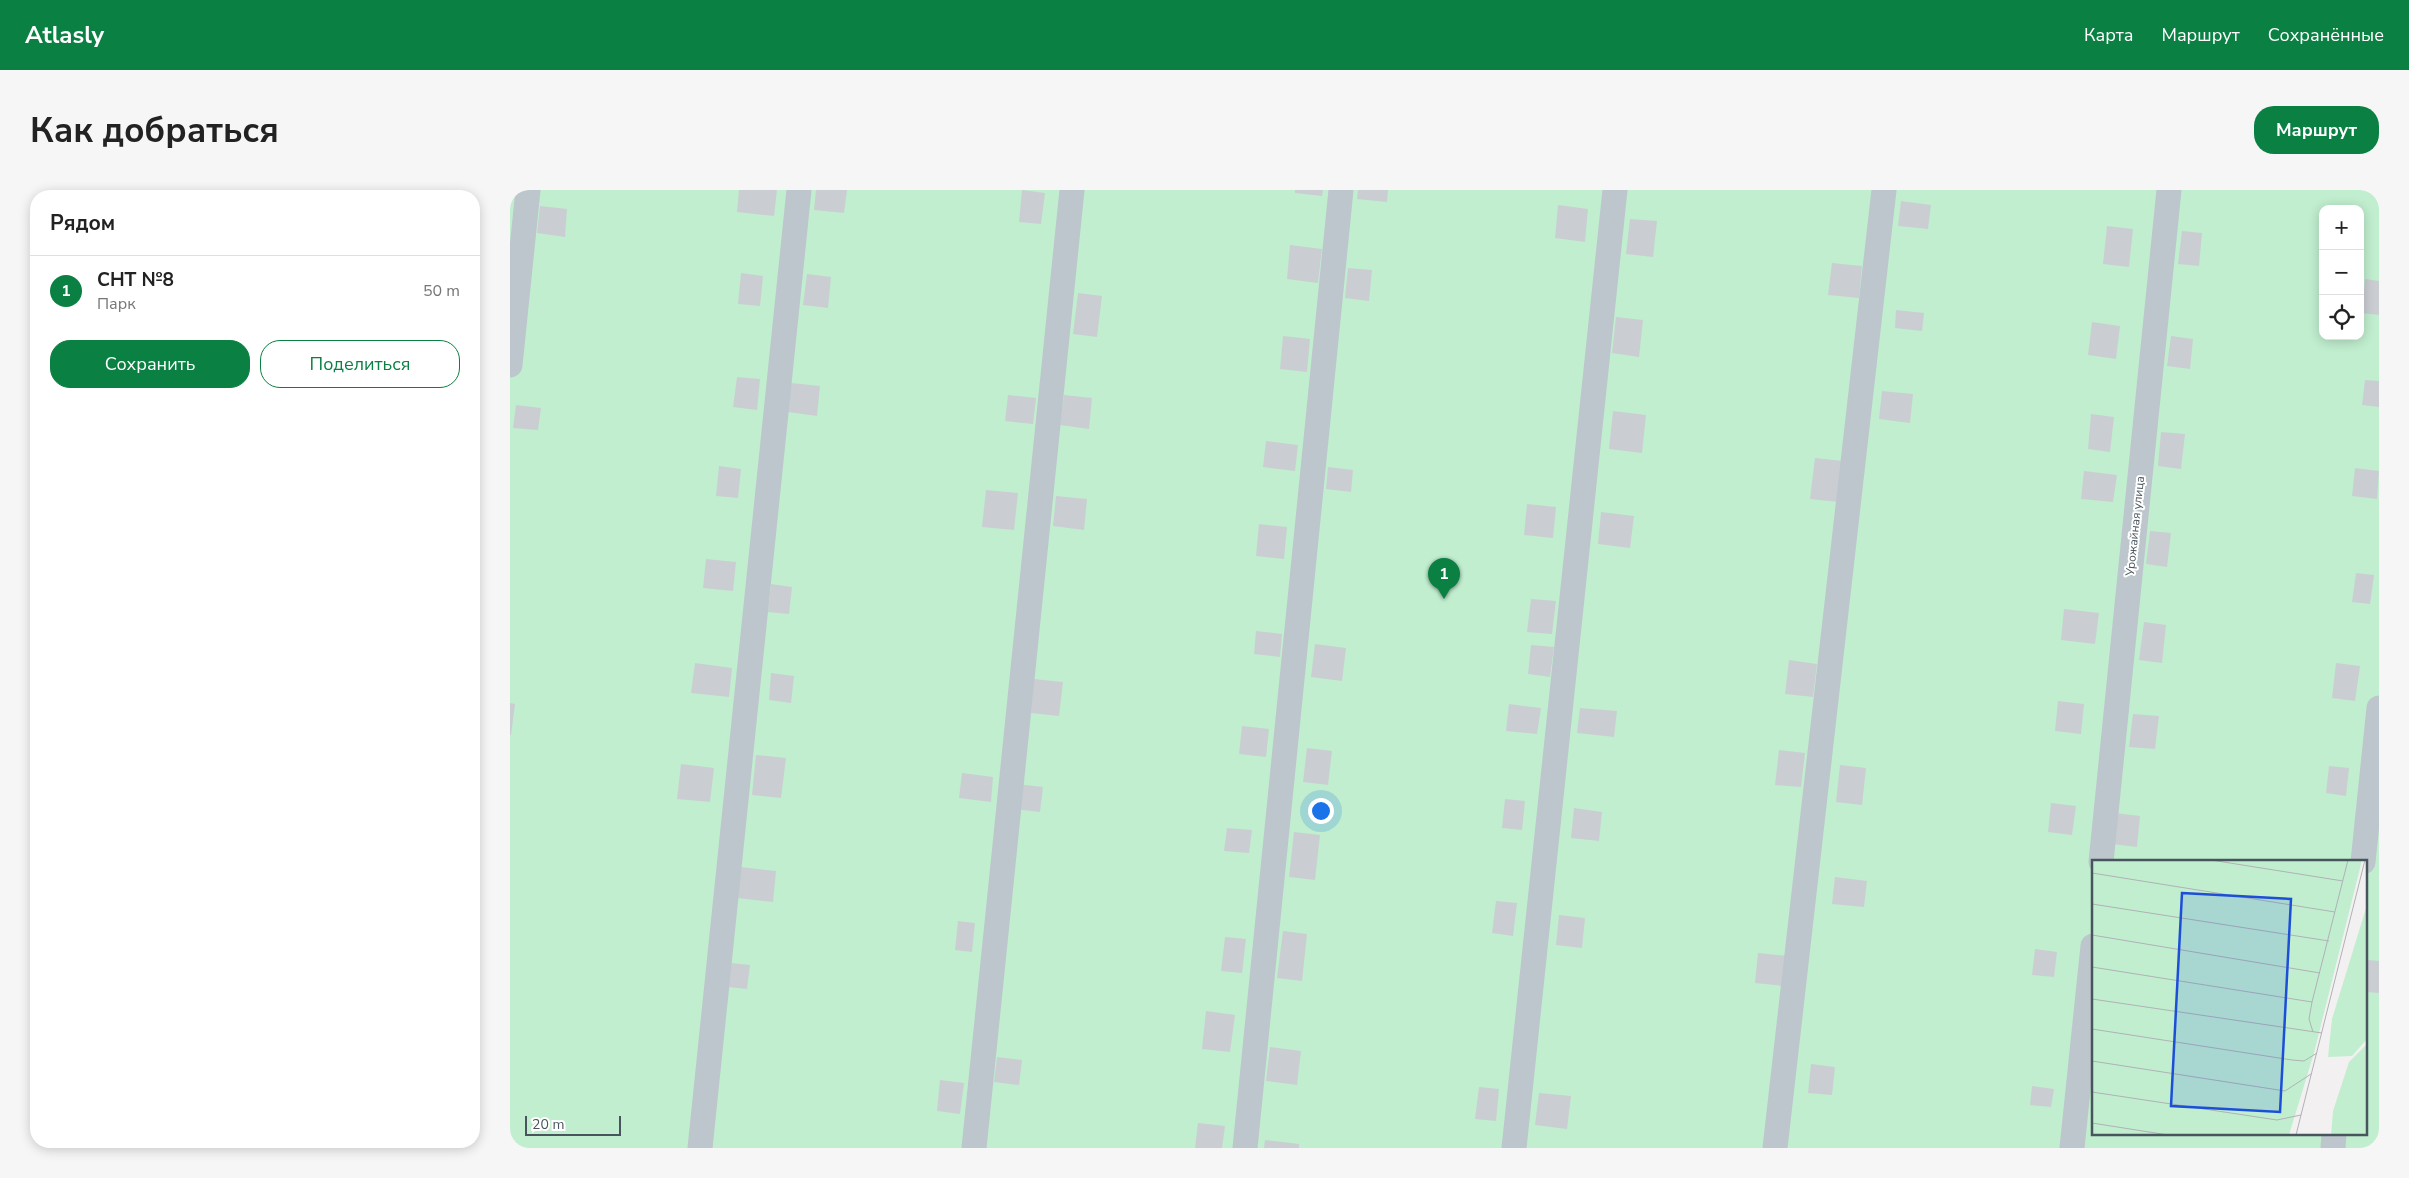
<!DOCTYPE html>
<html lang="ru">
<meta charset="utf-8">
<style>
body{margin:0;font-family:"Nunito Sans",sans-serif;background:#f6f6f6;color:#222}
.controls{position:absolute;right:15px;top:15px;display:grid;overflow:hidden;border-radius:10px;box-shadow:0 2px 12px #0003}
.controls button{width:45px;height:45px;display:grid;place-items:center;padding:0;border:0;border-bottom:1px solid #e0e0e0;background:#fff;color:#222;font:25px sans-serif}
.scale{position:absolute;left:15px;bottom:12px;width:96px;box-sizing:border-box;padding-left:5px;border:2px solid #49555d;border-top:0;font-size:14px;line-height:18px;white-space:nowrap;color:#49555d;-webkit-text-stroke:4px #fff;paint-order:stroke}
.you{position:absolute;left:810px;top:620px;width:18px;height:18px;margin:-12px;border:4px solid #fff;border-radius:50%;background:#1a73e8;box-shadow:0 0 0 8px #1a73e833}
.badge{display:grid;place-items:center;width:32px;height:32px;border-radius:50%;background:#0b8043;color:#fff;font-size:16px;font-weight:700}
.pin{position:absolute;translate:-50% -41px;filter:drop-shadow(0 1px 2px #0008)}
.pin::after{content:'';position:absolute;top:26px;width:18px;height:15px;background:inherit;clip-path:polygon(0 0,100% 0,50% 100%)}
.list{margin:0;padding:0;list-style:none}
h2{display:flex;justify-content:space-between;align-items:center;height:65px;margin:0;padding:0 20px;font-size:21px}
h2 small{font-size:16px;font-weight:400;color:#767676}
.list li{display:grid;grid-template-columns:32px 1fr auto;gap:15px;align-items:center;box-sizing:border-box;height:70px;padding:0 20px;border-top:1px solid #e0e0e0}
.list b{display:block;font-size:19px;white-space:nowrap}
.list p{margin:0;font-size:16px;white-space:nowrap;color:#767676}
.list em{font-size:16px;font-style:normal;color:#767676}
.actions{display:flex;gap:10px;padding:15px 20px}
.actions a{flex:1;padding:11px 0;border:1px solid #0b8043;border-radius:20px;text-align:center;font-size:18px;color:#0b8043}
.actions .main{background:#0b8043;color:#fff}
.icon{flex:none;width:28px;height:28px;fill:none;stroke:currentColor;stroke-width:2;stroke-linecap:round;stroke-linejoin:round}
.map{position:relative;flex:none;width:1869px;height:958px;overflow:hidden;border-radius:20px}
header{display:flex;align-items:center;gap:30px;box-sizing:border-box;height:70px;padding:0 25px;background:#0b8043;color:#fff}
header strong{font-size:24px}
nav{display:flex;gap:28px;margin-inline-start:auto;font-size:18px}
.intro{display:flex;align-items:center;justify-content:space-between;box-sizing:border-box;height:120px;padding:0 30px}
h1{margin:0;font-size:35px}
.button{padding:12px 22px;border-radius:20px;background:#0b8043;color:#fff;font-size:18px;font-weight:700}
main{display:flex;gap:30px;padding:0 30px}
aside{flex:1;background:#fff;border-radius:20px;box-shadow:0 2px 12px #0003}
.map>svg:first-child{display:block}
.green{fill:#c1eecf;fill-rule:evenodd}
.building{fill:#caced3}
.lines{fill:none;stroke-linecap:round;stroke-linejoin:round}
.minor{stroke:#bdc6cd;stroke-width:25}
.labels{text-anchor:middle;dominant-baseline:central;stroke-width:4;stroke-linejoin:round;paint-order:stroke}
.street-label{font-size:12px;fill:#49555d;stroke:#fff}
.inset-road{fill:none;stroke:#afb2b6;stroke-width:1}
.view{fill:#1d4ed8;fill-opacity:0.15;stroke:#1d4ed8;stroke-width:2.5}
.inset-edge{fill:none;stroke:#49555d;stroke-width:2.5}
</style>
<header>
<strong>Atlasly</strong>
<nav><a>Карта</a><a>Маршрут</a><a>Сохранённые</a></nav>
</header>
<div class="intro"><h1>Как добраться</h1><a class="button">Маршрут</a></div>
<main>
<aside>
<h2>Рядом<small></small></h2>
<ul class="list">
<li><span class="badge">1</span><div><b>СНТ №8</b><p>Парк</p></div><em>50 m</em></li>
</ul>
<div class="actions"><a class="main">Сохранить</a><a>Поделиться</a></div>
</aside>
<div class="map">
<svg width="1869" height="958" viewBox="0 0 1869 958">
<rect width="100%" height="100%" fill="#f3f0f1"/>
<!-- green -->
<path class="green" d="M0 0H1869V958H0ZM1813 19H1850V146H1813ZM1583 672H1855V944H1583Z"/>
<!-- building -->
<g class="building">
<polygon points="229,0 267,0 264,26 227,22"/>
<polygon points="306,0 337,0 334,23 304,20"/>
<polygon points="512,0 535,3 531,34 509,32"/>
<polygon points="785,0 813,0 812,6 785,3"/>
<polygon points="848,0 878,0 877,12 847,9"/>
<polygon points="1391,11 1421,15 1418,39 1388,36"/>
<polygon points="1048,15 1078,19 1075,52 1045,48"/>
<polygon points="30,16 57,19 55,47 27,43"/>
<polygon points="1120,29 1147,31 1143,67 1116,64"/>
<polygon points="1597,36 1623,39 1619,77 1593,74"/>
<polygon points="1672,41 1692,43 1689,76 1668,74"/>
<polygon points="780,55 812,59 808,93 777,89"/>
<polygon points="1322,73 1352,76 1349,108 1318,105"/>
<polygon points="838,78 862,80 859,111 835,108"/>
<polygon points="231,83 253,86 250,116 228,114"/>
<polygon points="297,84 321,87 318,118 293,115"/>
<polygon points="1855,89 1869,91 1869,125 1852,123"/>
<polygon points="568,103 592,106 587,147 563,144"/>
<polygon points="1386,120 1414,123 1412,141 1385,138"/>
<polygon points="1106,127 1133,130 1129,167 1102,163"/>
<polygon points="1582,132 1610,136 1606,169 1578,165"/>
<polygon points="773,146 800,149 797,182 770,179"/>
<polygon points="1661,146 1683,149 1680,179 1657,176"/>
<polygon points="227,187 250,189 247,220 223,217"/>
<polygon points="1855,190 1869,191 1869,217 1852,215"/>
<polygon points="281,193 310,196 307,226 278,222"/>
<polygon points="1372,201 1403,204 1400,233 1369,229"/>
<polygon points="498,205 526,208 523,234 495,231"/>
<polygon points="554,205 582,208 579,239 550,235"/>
<polygon points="6,215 31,218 28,240 3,238"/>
<polygon points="1103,221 1136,225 1132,263 1099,259"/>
<polygon points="1581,224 1604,227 1600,262 1578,259"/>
<polygon points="1651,242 1675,244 1671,279 1648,276"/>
<polygon points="756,251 788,255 785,281 753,277"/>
<polygon points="1305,268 1333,271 1328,312 1300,309"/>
<polygon points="209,276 231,279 228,308 206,306"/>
<polygon points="818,277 843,280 841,302 816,299"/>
<polygon points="1845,278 1869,281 1867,309 1842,306"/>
<polygon points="1574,281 1607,285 1603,312 1571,309"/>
<polygon points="476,300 508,303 504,340 472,337"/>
<polygon points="546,306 577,309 574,340 543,336"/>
<polygon points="1017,314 1046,317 1043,348 1014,345"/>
<polygon points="1091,322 1124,326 1120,358 1088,354"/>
<polygon points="749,334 777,337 774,369 746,366"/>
<polygon points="1640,341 1661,343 1657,377 1636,374"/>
<polygon points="196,369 226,372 223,401 193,398"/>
<polygon points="1846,383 1864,385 1860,414 1842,412"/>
<polygon points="261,394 282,397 279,424 258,422"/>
<polygon points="1021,409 1046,411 1042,444 1017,442"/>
<polygon points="1554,419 1589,423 1585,454 1551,450"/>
<polygon points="1634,432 1656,435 1652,473 1629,470"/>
<polygon points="746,441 772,444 770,467 744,464"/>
<polygon points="805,454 836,458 832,491 801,487"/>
<polygon points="1021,455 1044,457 1040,487 1018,484"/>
<polygon points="1279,470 1307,474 1303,507 1275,504"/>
<polygon points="185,473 222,478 219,507 181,503"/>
<polygon points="1826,473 1850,476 1845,511 1822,508"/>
<polygon points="261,483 284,486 281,513 259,510"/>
<polygon points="524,489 553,492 549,526 521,523"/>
<polygon points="1548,511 1574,514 1571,544 1545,541"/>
<polygon points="0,513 5,514 1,545 0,545"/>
<polygon points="999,514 1031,518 1027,544 996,541"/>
<polygon points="1070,518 1107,521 1104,547 1067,543"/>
<polygon points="1623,524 1649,526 1645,559 1619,557"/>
<polygon points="732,536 759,539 756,567 729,564"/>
<polygon points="797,558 822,561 818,595 793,592"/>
<polygon points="1269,560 1295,563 1291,597 1265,595"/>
<polygon points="246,565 276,568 271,608 242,605"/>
<polygon points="171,574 204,578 200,612 167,609"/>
<polygon points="1330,575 1356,578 1352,615 1326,612"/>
<polygon points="1819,576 1839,578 1836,606 1816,603"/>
<polygon points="452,583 483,587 481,612 449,608"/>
<polygon points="506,594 533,597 530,622 504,619"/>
<polygon points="995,609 1015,611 1012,640 992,638"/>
<polygon points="1541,613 1566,616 1562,645 1538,642"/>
<polygon points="1064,618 1092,622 1089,651 1061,648"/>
<polygon points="1605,623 1630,626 1627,657 1602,654"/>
<polygon points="717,638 742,640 739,663 714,661"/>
<polygon points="784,642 810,645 805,690 779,687"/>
<polygon points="231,677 266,681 263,712 227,708"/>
<polygon points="1325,687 1357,691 1354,717 1322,714"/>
<polygon points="986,711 1007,713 1003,746 982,743"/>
<polygon points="1049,725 1075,728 1072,758 1046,755"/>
<polygon points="448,731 465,733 462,762 445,760"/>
<polygon points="773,741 797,744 792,791 767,788"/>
<polygon points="715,747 736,749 732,783 711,781"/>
<polygon points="1525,759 1547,762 1544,787 1522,785"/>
<polygon points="1248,763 1278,766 1274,796 1245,793"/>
<polygon points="1858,770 1869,771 1869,803 1855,802"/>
<polygon points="221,773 240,775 237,799 218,797"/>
<polygon points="696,821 725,825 720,862 692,859"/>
<polygon points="760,857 791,861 787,895 756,891"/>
<polygon points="487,867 512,870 509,895 484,892"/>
<polygon points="1301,874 1325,877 1322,905 1298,903"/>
<polygon points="430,890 454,893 450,924 427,921"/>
<polygon points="1522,896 1544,899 1541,917 1520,915"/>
<polygon points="969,897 989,899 986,931 965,929"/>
<polygon points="1029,903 1061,906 1057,939 1025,935"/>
<polygon points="688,933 715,936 712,958 685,958"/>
<polygon points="755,950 789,954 789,958 754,958"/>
</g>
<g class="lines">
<!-- minor -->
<g class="minor">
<polyline points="0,175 18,0"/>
<polyline points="1591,672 1659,0"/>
<polyline points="1853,672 1869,518"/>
<polyline points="190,958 289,0"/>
<polyline points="464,958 562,0"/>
<polyline points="735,958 831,0"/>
<polyline points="1004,958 1105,0"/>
<polyline points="1265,958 1374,0"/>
<polyline points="1562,958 1583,756"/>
<polyline points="1823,958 1824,944"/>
</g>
</g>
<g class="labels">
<!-- street labels -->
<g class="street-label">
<text transform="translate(1625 336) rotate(-84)">Урожайная улица</text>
</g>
</g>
<!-- overview -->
<g transform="translate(1582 670)">
<rect width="275" height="275" fill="#f3f0f1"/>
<path d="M0 0H270L222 193 197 275H0ZM275 45V179L260 196 236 197 240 159ZM275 184V275H239L241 251 257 202Z" fill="#c1eecf"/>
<path class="inset-road" d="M119 0 251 21M0 13 243 52M0 44 237 81M0 75 228 113M0 107 220 142M0 139 230 173M0 169 200 200 212 201 225 193M221 172 217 159 220 142 256 0M0 201 193 231 219 214M0 232 185 260 209 255M0 263 76 275M204 275 273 0"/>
<path class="view" d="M90 33 199 39 188 252 79 246Z"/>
<rect width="275" height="275" class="inset-edge"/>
</g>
</svg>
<div class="controls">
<button>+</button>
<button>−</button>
<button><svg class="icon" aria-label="locate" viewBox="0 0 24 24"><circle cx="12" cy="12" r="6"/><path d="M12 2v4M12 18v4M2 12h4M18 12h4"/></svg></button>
</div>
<div class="scale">20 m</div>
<div class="you"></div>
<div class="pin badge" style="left:934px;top:409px">1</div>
</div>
</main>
